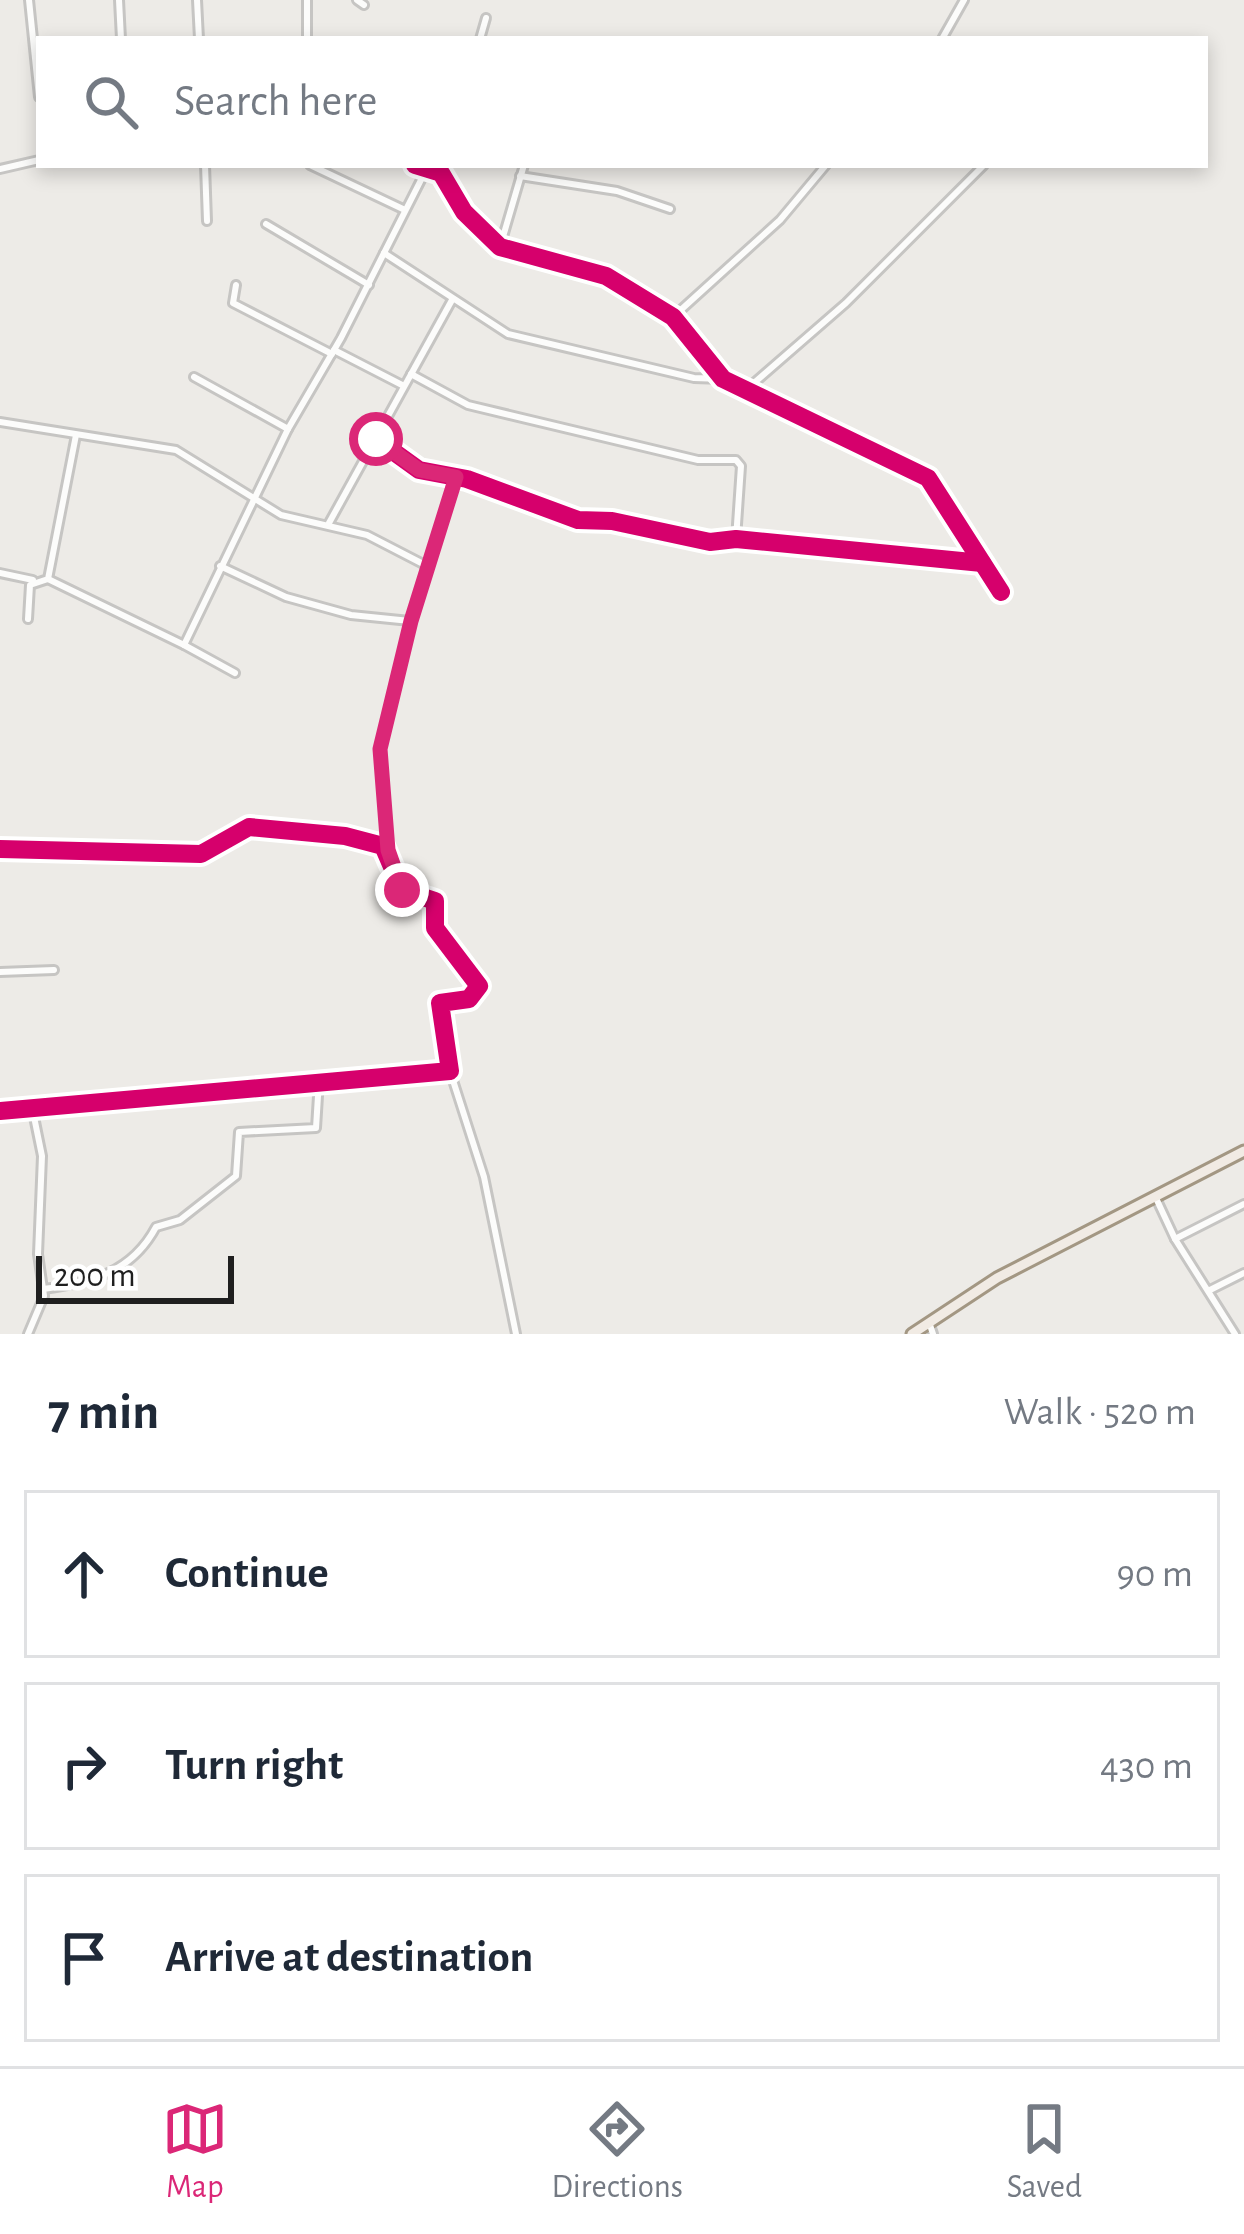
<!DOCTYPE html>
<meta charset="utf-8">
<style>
body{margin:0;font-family:"Alegreya Sans",sans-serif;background:#f6f6f7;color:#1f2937}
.scale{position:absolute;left:36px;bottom:30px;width:198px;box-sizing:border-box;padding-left:12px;border:6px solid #1f1f1f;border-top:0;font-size:33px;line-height:42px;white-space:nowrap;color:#1f1f1f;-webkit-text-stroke:9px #fff;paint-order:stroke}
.stop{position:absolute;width:36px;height:36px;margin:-27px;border:9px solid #db2777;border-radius:50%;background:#fff}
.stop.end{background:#db2777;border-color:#fff;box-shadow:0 3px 12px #0008}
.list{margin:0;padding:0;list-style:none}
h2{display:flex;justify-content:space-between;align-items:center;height:156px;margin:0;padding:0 48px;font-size:51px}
h2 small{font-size:39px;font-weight:400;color:#747a83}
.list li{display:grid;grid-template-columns:78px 1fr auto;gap:36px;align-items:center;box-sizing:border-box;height:168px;margin:0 24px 24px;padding:0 24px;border:3px solid #e0e1e3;border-radius:0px}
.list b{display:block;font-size:45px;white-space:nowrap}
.list em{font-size:39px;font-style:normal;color:#747a83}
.icon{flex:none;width:66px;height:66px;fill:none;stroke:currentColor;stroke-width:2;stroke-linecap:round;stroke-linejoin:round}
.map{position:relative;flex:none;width:1244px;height:1334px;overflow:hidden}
.search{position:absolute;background:#fff;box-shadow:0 6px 18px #0003;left:36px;right:36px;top:36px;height:132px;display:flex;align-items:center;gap:30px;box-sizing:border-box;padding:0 42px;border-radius:0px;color:#747a83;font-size:45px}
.sheet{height:732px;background:#fff}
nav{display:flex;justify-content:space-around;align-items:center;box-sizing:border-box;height:168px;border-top:3px solid #e0e1e3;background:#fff;font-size:33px;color:#747a83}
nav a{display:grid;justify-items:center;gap:6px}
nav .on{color:#db2777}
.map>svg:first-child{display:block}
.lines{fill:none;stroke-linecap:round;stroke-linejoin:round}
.street-casing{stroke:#c6c5c3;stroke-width:12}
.primary-casing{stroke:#a39783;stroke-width:15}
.street{stroke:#fcfcfb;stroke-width:6}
.primary{stroke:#f1ebe4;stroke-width:9}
.cycleway-casing{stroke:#fff;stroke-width:26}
.cycleway{stroke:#d6006c;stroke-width:18}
.route{stroke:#db2777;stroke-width:15}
</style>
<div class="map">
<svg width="1244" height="1334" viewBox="0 0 1244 1334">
<rect width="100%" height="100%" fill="#edebe7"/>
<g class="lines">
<defs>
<g id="street">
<polyline points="29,0 39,97"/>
<polyline points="119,0 121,39"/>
<polyline points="197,0 199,39"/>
<polyline points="307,0 307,39"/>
<polyline points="357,0 364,5"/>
<polyline points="480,39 486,18"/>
<polyline points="942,39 964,0"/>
<polyline points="205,165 207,221"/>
<polyline points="310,165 405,210"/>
<polyline points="415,165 441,173 464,212 500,247 606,276 673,317 723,379 928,478 1001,592"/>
<polyline points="0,169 39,160"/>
<polyline points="520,176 617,191 670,209"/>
<polyline points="266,224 369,285"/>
<polyline points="500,247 524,165"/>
<polyline points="384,253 508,334 694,378 723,379"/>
<polyline points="236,285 233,303 332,354"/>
<polyline points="673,317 780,220 826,165"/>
<polyline points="334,350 404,386"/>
<polyline points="411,374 468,405 698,460 736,460 741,466 736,539"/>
<polyline points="194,377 288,429"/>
<polyline points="747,389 846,303 984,165"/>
<polyline points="0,422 176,450 281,515 367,535 429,567"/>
<polyline points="376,439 419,470 467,479 578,520 612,521 710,542 736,539 982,563"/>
<polyline points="329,523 452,300"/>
<polyline points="220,566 286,597 351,615 410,621"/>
<polyline points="0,573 33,580"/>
<polyline points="48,579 184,645"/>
<polyline points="28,619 30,585 48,579 76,435"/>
<polyline points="235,673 184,645 288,429 341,338 426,170"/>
<polyline points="0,849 201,854 249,827 345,836 383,846 402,890 435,901 435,928 479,986 469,999 440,1003 450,1071 0,1111"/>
<polyline points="388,850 380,749 411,621 456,477"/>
<polyline points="0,972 54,970"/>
<polyline points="450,1071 484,1177 516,1334"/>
<polyline points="1155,1196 1175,1239 1235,1334"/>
<polyline points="1175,1239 1244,1204"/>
<path d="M43 1289C92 1283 132 1272 156 1227L180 1220 236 1176 239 1132 316 1128 319 1080"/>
<polyline points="1210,1290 1244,1273"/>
<polyline points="929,1322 933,1334"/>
<polyline points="28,1334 44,1296 38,1254 42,1156 32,1107"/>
</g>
<polyline id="primary" points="912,1334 997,1278 1244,1151"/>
</defs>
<!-- street casing -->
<use href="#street" class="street-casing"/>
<!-- primary casing -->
<use href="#primary" class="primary-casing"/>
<!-- street -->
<use href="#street" class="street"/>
<!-- primary -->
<use href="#primary" class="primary"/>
<defs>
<g id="cycleway">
<polyline points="415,165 441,173 464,212 500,247 606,276 673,317 723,379 928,478 1001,592"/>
<polyline points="376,439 419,470 467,479 578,520 612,521 710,542 736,539 982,563"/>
<polyline points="0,849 201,854 249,827 345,836 383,846 402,890 435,901 435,928 479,986 469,999 440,1003 450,1071 0,1111"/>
</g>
</defs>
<!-- cycleway casing -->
<use href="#cycleway" class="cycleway-casing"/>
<!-- cycleway -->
<use href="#cycleway" class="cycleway"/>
</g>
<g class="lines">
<!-- route -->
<polyline class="route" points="376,439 419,470 456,477 411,621 380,749 388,850 402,890"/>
</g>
</svg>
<div class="scale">200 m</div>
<div class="stop" style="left:376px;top:439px"></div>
<div class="stop end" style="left:402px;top:890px"></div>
<div class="search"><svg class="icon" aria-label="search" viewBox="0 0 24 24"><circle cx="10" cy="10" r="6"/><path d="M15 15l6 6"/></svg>Search here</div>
</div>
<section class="sheet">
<h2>7 min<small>Walk · 520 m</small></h2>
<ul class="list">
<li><svg class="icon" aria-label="ahead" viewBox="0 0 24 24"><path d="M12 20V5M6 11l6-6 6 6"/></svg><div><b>Continue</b></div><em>90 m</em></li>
<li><svg class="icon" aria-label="right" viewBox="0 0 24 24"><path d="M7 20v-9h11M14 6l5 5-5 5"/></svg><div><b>Turn right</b></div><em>430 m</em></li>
<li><svg class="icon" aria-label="arrive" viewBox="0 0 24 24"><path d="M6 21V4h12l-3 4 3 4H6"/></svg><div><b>Arrive at destination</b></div></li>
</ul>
</section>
<nav>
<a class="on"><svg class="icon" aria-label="map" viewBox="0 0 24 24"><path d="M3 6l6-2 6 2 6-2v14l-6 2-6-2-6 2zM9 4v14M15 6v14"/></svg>Map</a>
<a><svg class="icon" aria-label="directions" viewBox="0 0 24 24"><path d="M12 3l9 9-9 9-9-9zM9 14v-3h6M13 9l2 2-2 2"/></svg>Directions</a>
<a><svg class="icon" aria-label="saved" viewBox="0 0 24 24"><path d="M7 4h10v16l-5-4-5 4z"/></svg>Saved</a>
</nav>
